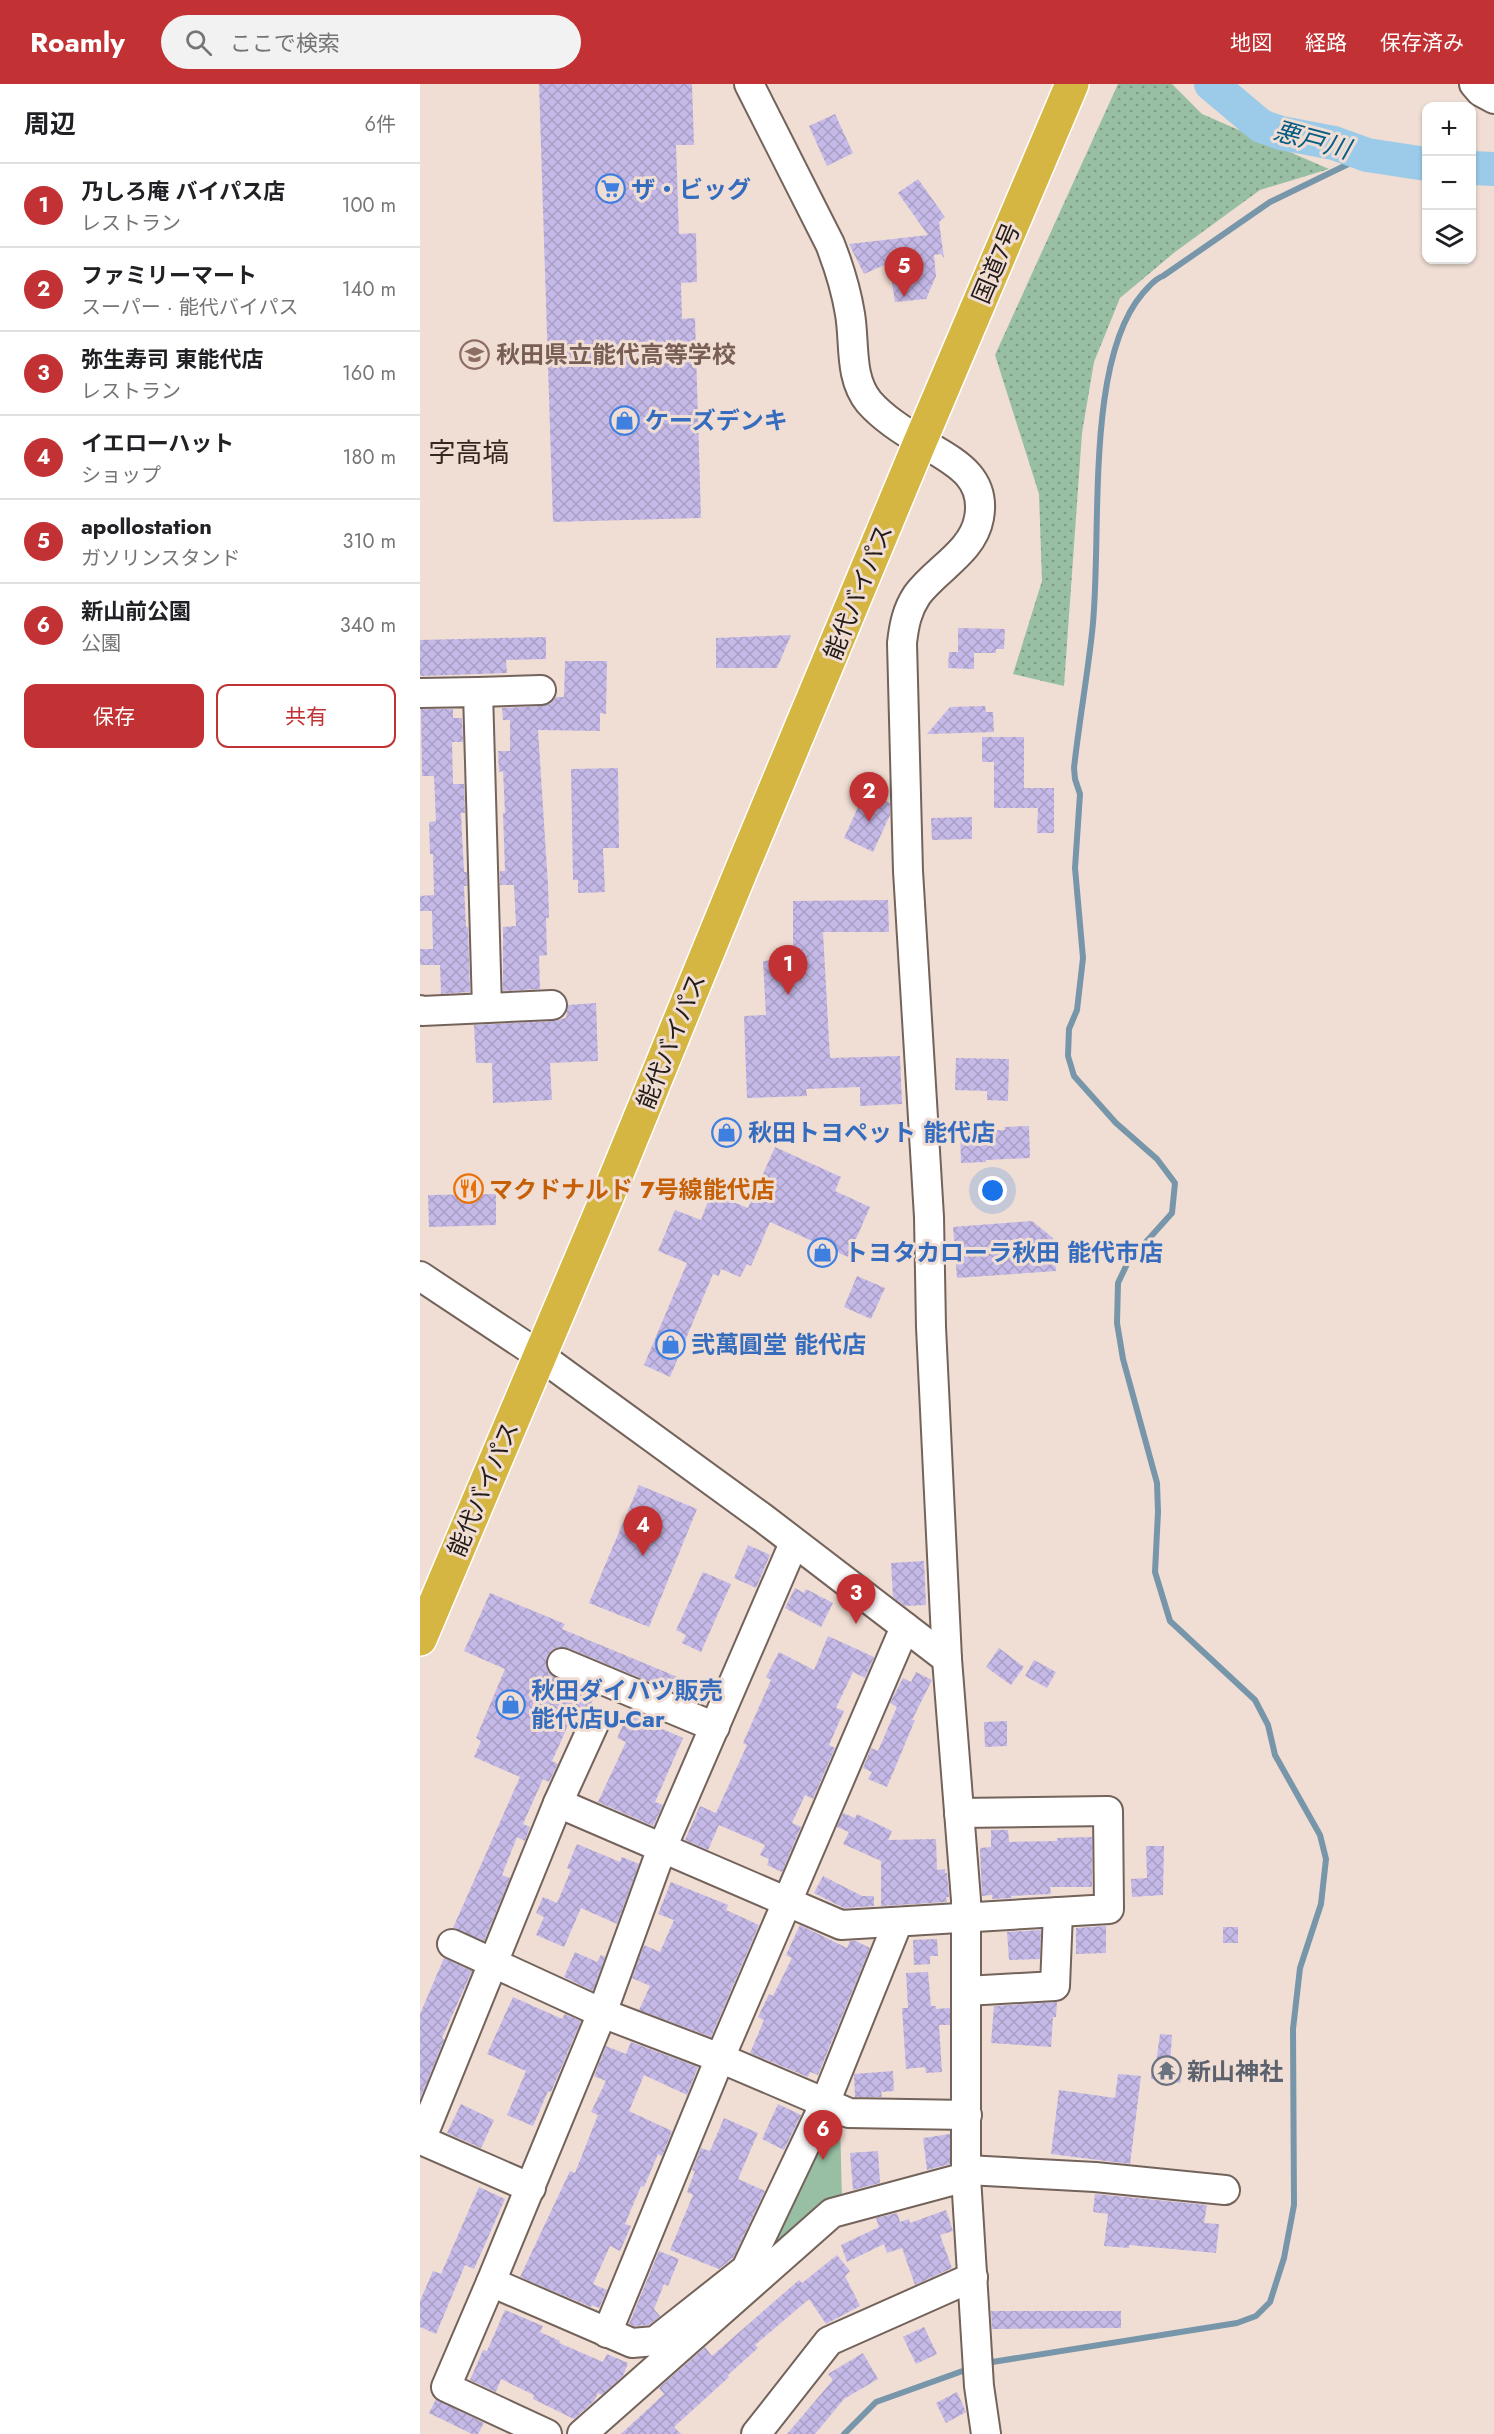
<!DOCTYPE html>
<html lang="ja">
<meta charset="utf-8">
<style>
body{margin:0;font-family:Jost,"Noto Sans JP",sans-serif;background:#f2f2f2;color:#202124}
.controls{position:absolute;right:18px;top:18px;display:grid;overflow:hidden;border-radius:12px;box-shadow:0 2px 4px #0004}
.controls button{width:54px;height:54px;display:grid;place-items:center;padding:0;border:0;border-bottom:2px solid #e0e0e0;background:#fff;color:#202124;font:30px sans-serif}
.you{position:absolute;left:573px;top:1107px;width:21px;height:21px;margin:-15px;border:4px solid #fff;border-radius:50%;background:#1a73e8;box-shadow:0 0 0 9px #1a73e833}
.badge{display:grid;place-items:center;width:39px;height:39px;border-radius:50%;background:#c23234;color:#fff;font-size:20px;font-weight:700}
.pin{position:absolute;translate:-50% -50px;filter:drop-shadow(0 2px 3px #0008)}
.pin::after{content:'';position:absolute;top:32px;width:21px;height:18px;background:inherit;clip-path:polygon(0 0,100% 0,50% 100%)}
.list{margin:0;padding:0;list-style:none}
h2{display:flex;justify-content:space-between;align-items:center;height:78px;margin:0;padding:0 24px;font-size:26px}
h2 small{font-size:20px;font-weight:400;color:#757577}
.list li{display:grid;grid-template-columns:39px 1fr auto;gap:18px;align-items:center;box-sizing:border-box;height:84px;padding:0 24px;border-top:2px solid #e0e0e0}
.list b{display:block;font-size:22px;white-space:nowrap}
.list p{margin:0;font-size:20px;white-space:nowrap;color:#757577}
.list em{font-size:20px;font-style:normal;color:#757577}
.actions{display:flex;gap:12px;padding:18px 24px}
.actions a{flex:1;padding:14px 0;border:2px solid #c23234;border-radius:12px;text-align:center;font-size:21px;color:#c23234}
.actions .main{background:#c23234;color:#fff}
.icon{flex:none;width:33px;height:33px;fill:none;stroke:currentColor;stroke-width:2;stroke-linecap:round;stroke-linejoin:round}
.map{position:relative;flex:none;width:1074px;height:2350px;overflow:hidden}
header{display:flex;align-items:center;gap:36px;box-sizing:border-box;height:84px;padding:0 30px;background:#c23234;color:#fff}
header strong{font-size:28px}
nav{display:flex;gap:33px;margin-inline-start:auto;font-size:21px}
.search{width:420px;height:54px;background:#f2f2f2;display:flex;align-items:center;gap:15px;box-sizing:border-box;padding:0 21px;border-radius:33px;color:#757577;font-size:22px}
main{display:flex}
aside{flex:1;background:#fff}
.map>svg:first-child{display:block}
.grass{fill:url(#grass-dots)}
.park{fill:#98bfa4}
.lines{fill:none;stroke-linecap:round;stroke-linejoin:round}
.stream{stroke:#7796aa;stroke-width:6}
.river{stroke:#9bcbe9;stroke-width:34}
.building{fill:url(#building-cross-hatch)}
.minor-casing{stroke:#73635b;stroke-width:32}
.highway-casing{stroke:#fff;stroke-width:36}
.minor{stroke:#fff;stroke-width:28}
.highway{stroke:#d5b643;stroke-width:33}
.labels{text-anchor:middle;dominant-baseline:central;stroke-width:6;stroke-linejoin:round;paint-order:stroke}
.shop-label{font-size:24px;font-weight:bold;fill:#366cbe;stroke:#f0ded4;text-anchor:start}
.street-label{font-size:24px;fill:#221b18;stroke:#f0ded4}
.education-label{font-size:24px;font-weight:bold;fill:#785e54;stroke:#f0ded4;text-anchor:start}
.food-label{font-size:24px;font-weight:bold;fill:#c56008;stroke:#f0ded4;text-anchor:start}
.worship-label{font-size:24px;font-weight:bold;fill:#5b616d;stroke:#f0ded4;text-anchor:start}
.water-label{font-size:26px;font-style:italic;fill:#075d84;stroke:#f0ded4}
.quarter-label{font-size:27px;fill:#352820;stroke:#f0ded4}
</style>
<header>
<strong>Roamly</strong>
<div class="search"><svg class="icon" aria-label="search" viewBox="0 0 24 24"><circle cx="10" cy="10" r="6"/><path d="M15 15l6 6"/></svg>ここで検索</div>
<nav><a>地図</a><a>経路</a><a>保存済み</a></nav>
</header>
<main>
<aside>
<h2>周辺<small>6件</small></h2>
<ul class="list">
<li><span class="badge">1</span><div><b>乃しろ庵 バイパス店</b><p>レストラン</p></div><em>100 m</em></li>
<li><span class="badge">2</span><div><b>ファミリーマート</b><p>スーパー · 能代バイパス</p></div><em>140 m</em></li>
<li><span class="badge">3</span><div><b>弥生寿司 東能代店</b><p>レストラン</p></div><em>160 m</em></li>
<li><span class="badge">4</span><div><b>イエローハット</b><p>ショップ</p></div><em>180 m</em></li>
<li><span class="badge">5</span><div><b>apollostation</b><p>ガソリンスタンド</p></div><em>310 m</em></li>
<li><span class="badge">6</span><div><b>新山前公園</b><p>公園</p></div><em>340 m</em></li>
</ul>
<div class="actions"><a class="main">保存</a><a>共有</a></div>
</aside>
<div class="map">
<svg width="1074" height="2350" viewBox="0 0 1074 2350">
<defs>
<pattern id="grass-dots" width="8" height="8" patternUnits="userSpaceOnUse" patternTransform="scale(1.5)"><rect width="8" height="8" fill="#98bfa4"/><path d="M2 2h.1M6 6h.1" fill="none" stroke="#7c9a85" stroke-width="1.8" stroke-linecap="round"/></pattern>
<pattern id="building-cross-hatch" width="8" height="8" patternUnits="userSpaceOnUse" patternTransform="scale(1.5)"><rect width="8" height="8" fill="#c5b9e7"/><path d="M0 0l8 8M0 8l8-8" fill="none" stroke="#a99ec5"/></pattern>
</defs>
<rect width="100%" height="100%" fill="#f0ded4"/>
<!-- grass -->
<polygon class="grass" points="698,0 752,0 782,30 909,85 840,106 755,168 700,214 674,278 662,349 644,602 593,590 622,497 619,410 575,271"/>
<!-- park -->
<polygon class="park" points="404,2032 420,2037 422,2116 398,2122 339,2177"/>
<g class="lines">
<!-- stream -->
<g class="stream">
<path d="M566 2279 817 2239 836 2232 850 2218 864 2174 874 2121 873 1945 880 1884 901 1820 906 1775 900 1751 855 1671 848 1641 835 1616 750 1537 735 1488 738 1428 737 1399 703 1275 697 1239 698 1199 708 1178 752 1129 755 1099 737 1075 696 1039 654 992 648 972 649 945 657 926 663 874 655 784 660 710 655 695 654 684C659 639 667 594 672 549 683 458 663 278 723 209 730 202 734 195 743 192L850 118 947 71"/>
<polyline points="424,2350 456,2318 551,2284"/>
</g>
<!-- river -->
<g class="river">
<polyline points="791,0 841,42 861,49 914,59 947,71 1006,80"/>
<polyline points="1052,84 1074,85"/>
</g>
</g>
<!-- building -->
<g class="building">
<polygon points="119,0 272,0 274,61 256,61 259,150 276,149 277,198 261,199 262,235 275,234 281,434 133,438"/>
<polygon points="415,30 433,69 407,82 389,42"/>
<polygon points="498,95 525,133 519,138 524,174 521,170 514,171 516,192 506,215 475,218 469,179 444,190 429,160 508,151 478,109"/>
<polygon points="538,544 585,545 584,565 576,565 576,569 554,569 554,585 528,584 529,568 538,568"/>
<polygon points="371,551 357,584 296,584 296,554"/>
<polygon points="126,553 126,575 86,576 87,589 0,592 0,556"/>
<polygon points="145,577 187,577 186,630 180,629 180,647 118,646 128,801 129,834 126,834 127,871 119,872 120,905 83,907 83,843 96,842 94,801 80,801 80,787 85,787 83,729 85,729 83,687 79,688 78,667 90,667 90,636 83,636 82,624 122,622 130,620 136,613 144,613"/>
<polygon points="565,622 566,628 573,628 574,648 507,650 530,623"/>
<polygon points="1,625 33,625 33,634 42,634 43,658 32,658 33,700 44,700 45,729 41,729 44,788 47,788 47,802 44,802 46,843 48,843 50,908 21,910 20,881 0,881 0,865 13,865 12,827 0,827 0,812 14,811 13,770 10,770 9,738 16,737 14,692 2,692"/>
<polygon points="562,653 604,653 604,704 634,704 634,749 617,749 618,724 574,724 574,678 562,678"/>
<polygon points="198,684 199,764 183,764 185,808 158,809 158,796 153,796 151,685"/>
<polygon points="445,708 470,719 470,731 453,768 424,754"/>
<polygon points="552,733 552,755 512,756 511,734"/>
<polygon points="468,816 469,848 403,848 410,974 480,972 482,1020 440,1022 440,1003 386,1005 387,1012 327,1014 324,932 346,931 343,877 373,875 373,817"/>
<polygon points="176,919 178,977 130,979 132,1016 73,1019 72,979 56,979 54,941 133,937 146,934 148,921"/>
<polygon points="536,974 589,975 588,1017 567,1016 567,1007 535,1006"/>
<polygon points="609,1042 610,1074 566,1076 566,1078 541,1079 540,1047 585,1046 584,1043"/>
<polygon points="355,1063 421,1093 415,1107 450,1123 428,1173 350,1138 331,1182 327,1180 320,1193 301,1185 299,1192 293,1190 250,1293 224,1281 267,1179 238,1167 255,1126 281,1136 291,1109 328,1124"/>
<polygon points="76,1110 76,1141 9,1143 8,1111"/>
<polygon points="612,1137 633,1154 636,1187 537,1194 533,1143"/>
<polygon points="437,1192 465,1204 451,1235 424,1223"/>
<polygon points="219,1401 277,1425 229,1543 169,1519"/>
<polygon points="328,1461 350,1471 336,1504 314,1494"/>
<polygon points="504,1477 506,1521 485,1522 473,1513 471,1479"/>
<polygon points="283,1488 311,1500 281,1568 262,1559 266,1551 256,1546"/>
<polygon points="375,1504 384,1509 386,1505 413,1519 401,1543 365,1524"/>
<polygon points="70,1509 145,1540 142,1545 284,1604 278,1618 148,1564 139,1563 132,1566 127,1572 126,1581 129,1589 175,1611 169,1625 162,1629 155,1626 132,1677 138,1680 129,1698 123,1695 103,1740 110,1743 105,1757 97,1753 82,1791 90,1794 64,1857 33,1844 100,1693 54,1673 61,1657 56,1654 85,1585 44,1567"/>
<polygon points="408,1552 454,1573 445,1594 433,1588 416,1624 424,1627 409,1661 415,1664 393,1715 385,1711 372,1739 381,1743 362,1788 347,1781 349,1775 340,1771 345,1761 299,1741 288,1766 265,1756 280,1722 296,1729 327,1661 323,1659 351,1596 346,1593 359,1568 394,1586"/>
<polygon points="579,1564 604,1583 591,1601 566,1583"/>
<polygon points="614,1576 636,1588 627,1604 605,1592"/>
<polygon points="496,1588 512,1596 492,1636 495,1636 467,1703 448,1695 452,1688 443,1684 451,1664 458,1667 477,1623 470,1619 483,1594 491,1598"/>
<polygon points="208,1630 263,1654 235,1718 243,1721 233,1742 178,1718 206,1658 197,1654"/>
<polygon points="587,1637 587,1662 565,1663 564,1638"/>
<polygon points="423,1729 435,1734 437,1730 472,1747 468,1756 516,1755 517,1786 525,1785 525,1789 527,1789 529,1813 526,1813 527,1818 461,1822 461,1777 423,1760 429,1748 417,1743"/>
<polygon points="571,1746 588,1746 589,1758 637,1757 637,1754 672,1753 672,1803 630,1803 631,1810 591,1812 592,1814 572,1815 572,1811 562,1812 560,1764 571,1763"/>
<polygon points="157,1760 200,1778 202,1773 219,1780 197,1840 161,1824 144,1863 116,1851 124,1833 116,1829 123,1813 137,1819 151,1786 147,1784"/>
<polygon points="726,1762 744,1762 743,1811 712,1813 711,1795 727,1794"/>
<polygon points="403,1792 442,1812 454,1812 454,1822 424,1824 394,1809"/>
<polygon points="251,1798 308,1821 306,1826 339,1841 291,1953 219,1926 230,1902 212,1894 224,1861 240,1868 254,1836 238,1830"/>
<polygon points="380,1841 427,1864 430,1857 436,1857 450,1864 398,1991 390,1988 388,1993 330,1969 344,1936 338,1933 349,1910 353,1912 372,1874 366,1871"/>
<polygon points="686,1842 686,1869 656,1870 656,1844"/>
<rect x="803" y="1843" width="15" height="16"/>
<polygon points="621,1846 620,1875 589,1876 587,1848"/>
<polygon points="517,1855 518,1872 510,1872 510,1880 494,1881 493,1856"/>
<polygon points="155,1868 177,1878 181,1871 185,1873 173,1907 144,1893"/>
<polygon points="24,1874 52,1887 22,1954 24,1956 0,2015 0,1930"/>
<polygon points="508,1888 511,1922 516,1922 516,1925 530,1924 530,1941 519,1941 522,1988 506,1989 505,1983 486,1985 482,1924 488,1924 486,1889"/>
<polygon points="93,1913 142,1935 145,1930 161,1937 131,2008 128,2007 113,2042 87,2031 106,1987 67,1970"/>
<polygon points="637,1918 636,1933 633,1933 631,1963 571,1959 574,1922"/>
<polygon points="740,1950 752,1951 750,1981 762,1983 760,1999 731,1995 733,1979 736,1979"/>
<polygon points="211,1958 278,1983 267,2011 224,1991 209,2027 252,2047 242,2072 238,2070 224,2103 221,2102 205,2140 211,2142 200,2167 190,2162 173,2200 187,2206 179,2224 172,2221 171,2223 100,2193 150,2087 155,2089 178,2031 171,2028 186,1997 174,1992 186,1962 206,1970"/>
<polygon points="473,1987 474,2007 461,2008 462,2013 435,2013 434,1990"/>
<polygon points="698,1990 721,1992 710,2080 631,2070 639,2006 695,2014"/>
<polygon points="41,2020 74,2036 61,2064 27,2049"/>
<polygon points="358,2020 381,2031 364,2066 342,2055"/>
<polygon points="304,2034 338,2049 318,2095 345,2107 313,2174 299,2185 250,2166 273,2111 267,2108 275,2087 272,2086 281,2064 290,2067"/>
<polygon points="530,2050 530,2080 507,2086 503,2054"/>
<polygon points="458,2067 460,2099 433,2106 430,2069"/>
<polygon points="59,2103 85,2115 54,2185 45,2181 16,2250 0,2243 0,2217 13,2187 21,2190"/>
<polygon points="675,2110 787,2121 784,2139 799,2140 796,2169 709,2161 709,2164 684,2162 688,2130 673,2128"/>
<polygon points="526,2126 533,2147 520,2151 532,2184 495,2201 482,2164 467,2169 464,2160 427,2178 421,2161 459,2143 456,2134 477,2129 480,2138 489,2135 490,2139"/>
<polygon points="239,2167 259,2175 248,2202 244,2200 234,2225 240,2232 229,2241 215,2242 209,2240"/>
<polygon points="417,2171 430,2187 425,2192 440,2222 406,2240 389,2215 335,2261 338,2264 308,2291 309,2293 254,2343 261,2350 201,2350 244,2310 239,2304 285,2263 292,2272 379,2196 382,2199"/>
<polygon points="85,2226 123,2242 120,2248 140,2257 139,2259 183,2278 187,2270 208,2279 203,2292 182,2311 178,2309 174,2317 154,2335 113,2315 114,2311 81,2295 76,2308 50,2296 63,2266 67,2267"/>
<polygon points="571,2227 701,2227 701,2244 572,2245"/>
<polygon points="504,2243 517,2270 496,2280 483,2253"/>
<polygon points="443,2269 458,2295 424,2315 395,2350 367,2350 413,2296 408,2290"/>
<polygon points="537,2308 546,2328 526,2339 516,2319"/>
<polygon points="16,2315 64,2339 58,2350 52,2350 9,2329"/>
</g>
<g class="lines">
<defs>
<g id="minor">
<path d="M329 0 410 160C419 183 426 205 430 230 435 259 429 294 449 318 463 334 482 346 500 357 530 376 567 390 559 434 553 468 516 485 497 511 487 526 484 541 482 559L488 787 509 1133 511 1243 527 1575 546 1816V2093L559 2302 566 2350"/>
<polyline points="1054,0 1061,8 1074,15"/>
<polyline points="58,608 121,606"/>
<polyline points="0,609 58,608 67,924"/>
<polyline points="0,926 2,927 132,921"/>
<polyline points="0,1192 119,1271 343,1434 527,1575"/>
<polyline points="142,1579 295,1643"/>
<polyline points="138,1719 421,1841 689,1825 688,1727 539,1729"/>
<polyline points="32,1860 182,1929 300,1974 429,2029 547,2031"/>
<polyline points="546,1907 635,1902 638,1828"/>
<polyline points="547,2086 675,2093 805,2106"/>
<polyline points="111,2104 1,2056 138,1719 174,1640"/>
<polyline points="71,2198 182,1929 242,1764 374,1459"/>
<polyline points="187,2249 300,1974 485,1543"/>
<polyline points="127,2350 26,2303 71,2198 212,2259 235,2257 326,2185 405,2019 478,1838"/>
<polyline points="162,2350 412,2129 546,2093"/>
<polyline points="336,2350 409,2257 553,2193"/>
</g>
<polyline id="highway" points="0,1555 196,1092 321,787 500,358 652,0"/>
</defs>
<!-- minor casing -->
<use href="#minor" class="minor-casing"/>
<!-- highway casing -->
<use href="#highway" class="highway-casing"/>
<!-- minor -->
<use href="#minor" class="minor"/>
<!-- highway -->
<use href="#highway" class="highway"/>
</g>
<!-- icons -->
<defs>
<symbol id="supermarket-ring" viewBox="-11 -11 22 22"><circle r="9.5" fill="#f0ded4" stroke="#3f7fe0" stroke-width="1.5"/><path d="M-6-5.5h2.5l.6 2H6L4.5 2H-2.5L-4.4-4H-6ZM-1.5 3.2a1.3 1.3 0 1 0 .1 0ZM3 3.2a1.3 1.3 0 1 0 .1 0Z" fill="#3f7fe0"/></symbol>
<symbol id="school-ring" viewBox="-11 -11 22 22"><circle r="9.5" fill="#f0ded4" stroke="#8d6e63" stroke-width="1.5"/><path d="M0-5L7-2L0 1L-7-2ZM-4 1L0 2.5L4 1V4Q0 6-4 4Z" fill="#8d6e63"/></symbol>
<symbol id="shop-ring" viewBox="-11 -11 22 22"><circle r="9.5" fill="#f0ded4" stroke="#3f7fe0" stroke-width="1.5"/><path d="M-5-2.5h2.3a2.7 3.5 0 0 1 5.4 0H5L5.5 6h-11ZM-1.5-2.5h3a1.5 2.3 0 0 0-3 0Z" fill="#3f7fe0"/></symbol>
<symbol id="restaurant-ring" viewBox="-11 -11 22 22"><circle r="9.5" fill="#f0ded4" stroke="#e8710a" stroke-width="1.5"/><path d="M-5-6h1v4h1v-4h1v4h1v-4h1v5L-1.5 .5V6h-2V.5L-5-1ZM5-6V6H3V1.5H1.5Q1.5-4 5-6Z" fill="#e8710a"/></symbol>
<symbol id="temple-ring" viewBox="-11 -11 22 22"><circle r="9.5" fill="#f0ded4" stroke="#6b7280" stroke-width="1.5"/><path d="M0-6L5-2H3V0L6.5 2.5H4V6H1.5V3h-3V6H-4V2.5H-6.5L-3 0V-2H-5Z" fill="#6b7280"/></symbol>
</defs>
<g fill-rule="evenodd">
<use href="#supermarket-ring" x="174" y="88" width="33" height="33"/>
<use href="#school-ring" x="38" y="254" width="33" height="33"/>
<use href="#shop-ring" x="188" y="320" width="33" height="33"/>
<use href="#shop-ring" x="290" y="1032" width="33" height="33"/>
<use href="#restaurant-ring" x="32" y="1088" width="33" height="33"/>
<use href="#shop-ring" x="386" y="1152" width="33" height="33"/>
<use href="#shop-ring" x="234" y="1244" width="33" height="33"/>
<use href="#shop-ring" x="74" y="1604" width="33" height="33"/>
<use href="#temple-ring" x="730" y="1970" width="33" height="33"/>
</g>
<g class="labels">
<!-- shop labels -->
<g class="shop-label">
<text x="211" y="105">ザ・ビッグ</text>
<text x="225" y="336">ケーズデンキ</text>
<text x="328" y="1048">秋田トヨペット 能代店</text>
<text x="424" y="1168">トヨタカローラ秋田 能代市店</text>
<text x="271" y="1260">弐萬圓堂 能代店</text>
<text x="111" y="1606">秋田ダイハツ販売<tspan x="111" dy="28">能代店U-Car</tspan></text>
</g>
<!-- street labels -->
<g class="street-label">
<text transform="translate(576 179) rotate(-67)">国道7号</text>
<text transform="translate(438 508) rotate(-68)">能代バイパス</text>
<text transform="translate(251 957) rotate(-68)">能代バイパス</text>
<text transform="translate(63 1405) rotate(-67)">能代バイパス</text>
</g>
<!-- education labels -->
<g class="education-label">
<text x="76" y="270">秋田県立能代高等学校</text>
</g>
<!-- food labels -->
<g class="food-label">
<text x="69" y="1105">マクドナルド 7号線能代店</text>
</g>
<!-- worship labels -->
<g class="worship-label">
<text x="767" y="1987">新山神社</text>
</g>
<!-- water labels -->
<g class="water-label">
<text transform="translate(892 56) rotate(15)">悪戸川</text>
</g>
<!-- quarter labels -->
<g class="quarter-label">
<text x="49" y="368">字高塙</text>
</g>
</g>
</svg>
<div class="controls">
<button>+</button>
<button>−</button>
<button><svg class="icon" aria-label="layers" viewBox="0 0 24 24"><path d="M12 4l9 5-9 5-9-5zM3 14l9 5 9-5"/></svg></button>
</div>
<div class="you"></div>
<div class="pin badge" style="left:368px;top:911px">1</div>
<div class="pin badge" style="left:449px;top:738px">2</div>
<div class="pin badge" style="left:436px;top:1540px">3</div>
<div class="pin badge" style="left:223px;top:1472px">4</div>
<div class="pin badge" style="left:484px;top:213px">5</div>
<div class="pin badge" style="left:403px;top:2076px">6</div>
</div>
</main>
